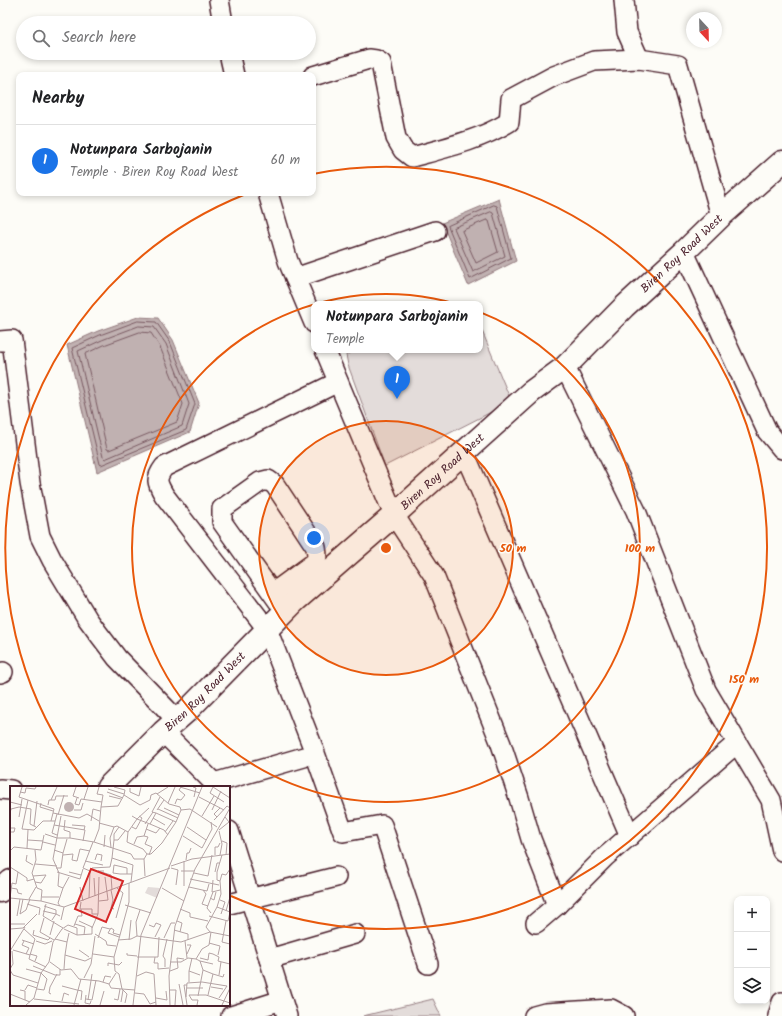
<!DOCTYPE html>
<meta charset="utf-8">
<style>
body{margin:0;font-family:Kalam,sans-serif;background:#f6f6f6;color:#202124}
.controls{position:absolute;right:12px;bottom:12px;display:grid;overflow:hidden;border-radius:8px;box-shadow:0 2px 6px #0003}
.controls button{width:36px;height:36px;display:grid;place-items:center;padding:0;border:0;border-bottom:1px solid #e0e0e0;background:#fff;color:#202124;font:20px sans-serif}
.compass{position:absolute;left:686px;top:12px;width:36px;height:36px;border-radius:50%;background:#fff;box-shadow:0 2px 6px #0003;rotate:158deg}
.you{position:absolute;left:314px;top:538px;width:14px;height:14px;margin:-10px;border:3px solid #fff;border-radius:50%;background:#1a73e8;box-shadow:0 0 0 6px #1a73e833}
.badge{display:grid;place-items:center;width:26px;height:26px;border-radius:50%;background:#1a73e8;color:#fff;font-size:13px;font-weight:700}
.pin{position:absolute;translate:-50% -33px;filter:drop-shadow(0 1px 2px #0008)}
.pin::after{content:'';position:absolute;top:21px;width:14px;height:12px;background:inherit;clip-path:polygon(0 0,100% 0,50% 100%)}
.popup{position:absolute;left:311px;top:301px;width:172px;height:52px;box-sizing:border-box;display:grid;place-content:center;border-radius:8px;background:#fff;filter:drop-shadow(0 1px 3px #0005);font-size:13px;white-space:nowrap;color:#757577}
.popup b{font-size:15px;color:#202124}
.popup::after{content:'';position:absolute;left:50%;top:100%;margin-left:-8px;border:8px solid transparent;border-top-color:#fff}
.list{margin:0;padding:0;list-style:none}
h2{display:flex;justify-content:space-between;align-items:center;height:52px;margin:0;padding:0 16px;font-size:17px}
h2 small{font-size:13px;font-weight:400;color:#757577}
.list li{display:grid;grid-template-columns:26px 1fr auto;gap:12px;align-items:center;box-sizing:border-box;height:72px;padding:0 16px;border-top:1px solid #e0e0e0}
.list b{display:block;font-size:15px;white-space:nowrap}
.list p{margin:0;font-size:13px;white-space:nowrap;color:#757577}
.list em{font-size:13px;font-style:normal;color:#757577}
.icon{flex:none;width:22px;height:22px;fill:none;stroke:currentColor;stroke-width:2;stroke-linecap:round;stroke-linejoin:round}
.map{position:relative;flex:none;width:782px;height:1016px;overflow:hidden}
.search{position:absolute;background:#fff;box-shadow:0 2px 6px #0003;left:16px;top:16px;width:300px;height:44px;display:flex;align-items:center;gap:10px;box-sizing:border-box;padding:0 14px;border-radius:22px;color:#757577;font-size:15px}
.panel{position:absolute;background:#fff;box-shadow:0 2px 6px #0003;left:16px;top:72px;width:300px;height:124px;border-radius:8px}
.map>svg:first-child{display:block}
.green{fill:#e3dcda;stroke:#967e82}
.water{fill:#c0b1b1;stroke:#91777b}
.lines{fill:none;stroke-linecap:round;stroke-linejoin:round}
.shore{stroke:#795961;stroke-width:1}
.minor-casing{stroke:#4a1f2b;stroke-width:22}
.secondary-casing{stroke:#4a1f2b;stroke-width:25}
.minor{stroke:#fdfcf7;stroke-width:19}
.secondary{stroke:#fdfcf7;stroke-width:22}
.ring{fill:none;stroke:#e8590c;stroke-width:2}
.labels{text-anchor:middle;dominant-baseline:central;stroke-width:3;stroke-linejoin:round;paint-order:stroke}
.street-label{font-size:12px;fill:#4a1f2b;stroke:#fdfcf7}
.inset-road{fill:none;stroke:#b5a4a5;stroke-width:1}
.view{fill:#d62828;fill-opacity:0.15;stroke:#d62828;stroke-width:2}
.inset-edge{fill:none;stroke:#4a1f2b;stroke-width:2}
.centre{fill:#e8590c;stroke:#fdfcf7;stroke-width:2}
.ring-label{font-size:12px;text-anchor:middle;font-weight:bold;fill:#e8590c;stroke:#fdfcf7;stroke-width:3;stroke-linejoin:round;paint-order:stroke}
</style>
<div class="map">
<svg width="782" height="1016" viewBox="0 0 782 1016">
<rect width="100%" height="100%" fill="#fdfcf7"/>
<filter id="ink" filterUnits="userSpaceOnUse"><feTurbulence type="fractalNoise" baseFrequency=".025" numOctaves="2"/><feDisplacementMap in="SourceGraphic" scale="8" xChannelSelector="R" yChannelSelector="G"/><feConvolveMatrix kernelMatrix="1 2 1 2 8 2 1 2 1" color-interpolation-filters="sRGB"/></filter>
<g filter="url(#ink)">
<!-- green -->
<g class="green">
<polygon points="480,326 509,396 497,409 385,466 348,365 346,355 357,350 480,350"/>
<polygon points="433,999 441,1016 363,1016"/>
</g>
<!-- water -->
<g class="water">
<polygon points="499,199 516,261 468,285 442,223"/>
<polygon points="138,317 158,318 173,340 199,403 190,432 97,472 67,345 98,331"/>
</g>
<g class="lines">
<!-- shore -->
<g class="shore">
<polygon points="494,205 497,206 511,258 470,279 448,226"/>
<polygon points="491,212 493,213 505,256 473,272 454,228"/>
<polygon points="487,220 489,221 498,252 476,263 462,231"/>
<polygon points="138,321 156,322 170,342 195,404 186,430 101,465 100,464 72,348 100,335"/>
<polygon points="139,326 154,327 166,344 189,404 182,426 105,459 103,457 78,351 102,340"/>
<polygon points="140,332 151,333 160,347 183,404 177,422 109,450 107,449 85,354 104,345"/>
</g>
<defs>
<g id="minor">
<polyline points="219,0 223,23"/>
<polyline points="624,0 627,32 639,59"/>
<polyline points="229,53 234,75"/>
<path d="M313 76 369 59 376 60 381 63 396 138 403 150 412 157C445 148 480 140 509 122L511 99 554 76 594 61 639 59 678 65 721 216"/>
<polyline points="268,193 288,261 314,323"/>
<polyline points="684,252 767,431 782,449"/>
<polyline points="295,278 435,231"/>
<polyline points="0,341 12,340 30,483 40,536 52,560 87,618 98,633 117,658 177,720"/>
<polyline points="325,350 394,515 434,576 501,744 519,798 531,839 557,905"/>
<polyline points="565,367 636,511 706,690 771,800 782,851"/>
<path d="M338 382 164 467C155 479 157 483 164 495L267 629 312 745 343 832 382 825 428 964"/>
<polyline points="464,452 630,836"/>
<path d="M273 593 314 563C318 558 317 554 316 547L275 485 268 480 260 482 222 509V522L278 601 286 610"/>
<polyline points="0,673 3,672"/>
<polyline points="163,732 214,783 215,787"/>
<polyline points="214,783 304,757"/>
<polyline points="0,789 11,790"/>
<polyline points="229,831 287,1016"/>
<polyline points="229,904 336,877"/>
<polyline points="536,923 557,905 605,857 737,743"/>
<polyline points="269,959 355,934"/>
<polyline points="231,1016 282,1000"/>
<polyline points="534,1016 545,1013 611,1009 624,1016"/>
<polyline points="778,1016 782,1002"/>
</g>
<g id="secondary">
<path id="s1" d="M108 787 163 732 187 711 295 601 394 515 531 392 565 367 624 307 684 252 721 216 782 162"/>
<polyline points="0,891 11,881"/>
</g>
</defs>
<!-- minor casing -->
<use href="#minor" class="minor-casing"/>
<!-- secondary casing -->
<use href="#secondary" class="secondary-casing"/>
<!-- minor -->
<use href="#minor" class="minor"/>
<!-- secondary -->
<use href="#secondary" class="secondary"/>
</g>
</g>
<!-- distance rings -->
<circle cx="386" cy="548" r="127" fill="#e8590c" fill-opacity=".12"/>
<g class="ring">
<circle cx="386" cy="548" r="127"/>
<circle cx="386" cy="548" r="254"/>
<path d="M88 785A381 381 0 0 1 246 194M313 174A381 381 0 1 1 231 896"/>
</g>
<g class="labels">
<!-- street labels -->
<g class="street-label">
<text stroke="none"><textPath href="#s1" startOffset="784">Biren Roy Road West</textPath></text>
<text stroke="none"><textPath href="#s1" startOffset="460">Biren Roy Road West</textPath></text>
<text stroke="none"><textPath href="#s1" startOffset="136">Biren Roy Road West</textPath></text>
</g>
</g>
<!-- overview -->
<g transform="translate(10 786)">
<rect width="220" height="220" fill="#fdfcf7"/>
<path d="M138 101 150 102 147 112 135 107Z" fill="#e3dcda"/>
<path d="M54 21a5 5 0 1 1 10 0a5 5 0 1 1-10 0Z" fill="#c0b1b1"/>
<path class="inset-road" d="M12 1 9 11 44 23 41 35M66 1 63 10 69 12M89 1 87 8 93 9 91 21 108 20 114 9M104 1 115 4 114 9 130 19 140 14 141 9 146 7 159 18 170 21 171 24M170 1 190 7M183 1 186 2 184 11M203 1 200 7 214 16M203 1 220 12M120 2V6L129 10 131 1M98 3 114 8M10 6 15 7 16 2 25 3 26 1M97 6 113 12M147 8 158 1M99 10 111 13M189 11 214 24M67 12 65 18 69 19 71 13 92 16M74 13 78 1M18 14 12 43 24 44 33 35H45M41 14 47 1M0 16 12 19M31 17 30 21 43 25M158 17 165 1M165 18 167 13 171 14 175 9 169 4 171 1M38 19 39 14H45L46 10H58M91 21 89 43 84 56 121 68 124 73H134M154 22 169 29M148 23 168 32M64 24H71L73 17M147 24 154 14M202 24 211 5M0 27 1 23 9 21 21 23 20 38 26 41M43 27 69 32 77 28 89 35M146 27 142 26 150 11M47 28 42 47 47 49M48 29 54 9M122 30 127 33 139 22M192 30 204 10M9 31 12 13M207 31 217 20 220 22M143 32 155 39M204 34 207 31 204 28 210 22M81 35 83 23 90 25M89 37 104 41M135 38 143 26M138 38 134 50 138 51 135 58 142 61 139 69M140 38 154 44 158 49M44 39 75 44 73 55M62 39 75 40 74 44M24 40 27 15M109 41 104 48V54H108L115 45M122 41 126 43 132 32 129 30M177 41 196 54M0 42H5L4 46H0M136 43 146 47 150 42M209 44 219 36 215 31M209 45 212 58 210 69M118 46 117 56 133 63 137 68M155 46 163 35M35 48 47 52M173 50 192 62 202 43 201 36M47 52H60V46L54 44 55 34M60 52 84 56M18 54 33 55M104 54 102 72 123 79 121 96M212 55 217 57 216 69M33 56 45 59M124 58 127 51 134 50M94 61 95 49M17 62 18 44M101 62 100 52 104 41 107 40 118 46 127 33 140 38 146 27 166 36 171 24 180 23 207 41M25 64 26 74 22 87 27 102 32 104 31 115M44 64 53 67 57 53M0 65 4 61 31 64 34 49M17 69 16 75 23 79M53 69 63 68 62 74 67 75 70 63 80 65M205 69V61H208L210 57M85 74 87 68 92 69 91 75M176 74 177 67H179L181 62M75 75 93 79M25 78 47 80M161 80 182 73 220 68M0 81 8 86 6 98 2 97 0 112M46 82H51L53 67M161 82 168 84 166 99M220 83 216 89 212 88 210 95 211 108 207 121 220 126M80 85 82 82 100 81 102 72M94 85H88L101 89 102 104M171 85H184M8 86 17 92V95L24 93M47 86 70 93 73 83M59 86 71 89M205 86 207 77H210M184 87 198 90 202 69M117 88V82L104 79 103 87 110 88H122M23 90 36 89 31 97 25 96M135 90 134 73 137 68H141L152 57 166 36M84 92 85 110M180 93 209 99M203 94 202 106 210 104M210 95 207 94V86L212 69M119 97V116L104 171 105 185 109 188 112 203 125 204M174 100V75M70 101 73 115M179 101 197 105 199 98M1 102 7 103 8 107 12 108M53 102 59 91M152 102 174 115M101 104 103 114 101 122 104 123M193 104 196 108 192 118 198 120M32 111H49M0 112 31 115 54 121 160 82M79 112 80 85 73 82 83 56M200 112 204 114 206 106M13 113 10 128 16 124 20 113M19 113 26 101M210 114 215 116 211 128M89 115 98 114 95 91M71 116 70 123H82V128H88M17 118 30 122 29 129M36 118 33 130 53 142M115 119 141 127M34 120 46 124V128L50 130M50 120 48 117 53 102 48 100 49 87 43 73 51 30M170 123 180 127V131L198 135M130 124 126 136 127 150 171 156 200 146 220 150M33 125 46 128 42 134M216 125 220 111M201 127 197 122 203 106M7 130 10 113M199 130 218 135 220 126M34 132 30 146 44 154M106 132 113 107 107 102M51 134 54 121M167 135 172 137 170 146M216 135 212 156 220 158M15 138H0V143L13 142 27 128M65 138 75 141 74 149M139 139 144 141 146 137 151 139 145 151M64 140 68 130H72L71 123M82 142 88 128 89 91M54 143 67 149M24 144 23 149 38 154 40 152M164 144 178 148V154M200 146 196 141 207 121M85 148 96 155 97 159 106 160M40 149 44 135M109 151 98 147 101 142 104 144 103 147 110 149M88 152 92 141 100 143M154 152 161 137H165M45 153 57 156 59 147M12 154 24 158M108 154 121 153 127 150M119 154 121 134M14 155 12 159 19 162 16 168M26 155 35 158 42 155M175 155 177 172M57 156 55 169 75 175 81 172M199 157 210 160 208 169M177 159H181L177 168M3 164 20 169 25 153 14 143M69 164 79 171M0 165 15 141M117 167V169L127 170M20 168 27 170 25 175M83 168 104 171M20 169 19 173 36 181M127 171H145L144 177H148V183L159 182M145 171H148L149 151M190 172 198 174 199 167 203 168 209 171 208 175 220 178M186 173 190 175 193 184M190 175 203 178M40 176 51 184 61 183 69 193 89 195 99 198 101 202 112 203 117 208 115 217M160 176H171L178 172 186 173 192 163 199 159 201 146M23 180 45 189H50V183M98 180V177L109 179 112 176M155 181V173L153 170 157 153M0 183 3 178 2 165M16 183 31 187M54 183 55 169M0 184 3 189 28 197M160 185 168 182 167 172 174 173M179 185 182 172M203 188 213 191 214 188M209 189 211 176M127 190 136 186 144 188 146 219M74 192 81 178 85 150M93 196 95 190 101 191M179 196V185L190 189M99 198 106 187M169 198 173 219M177 199H174L177 219M52 200 67 204M201 201 213 203M177 202H193M27 203 34 204 37 193 31 187M10 204 15 205V214L20 216M15 204 18 199 27 202M67 204 72 205 71 214M160 204H166L165 219M125 207 134 208 140 218 146 216M0 208 15 214M41 208 39 207 40 201 47 188M76 209 75 217 80 218 81 215M188 210 193 184 203 188 198 209M176 211 177 197 192 196 217 200 209 212M146 212 157 214 156 205M24 213 69 218M76 213 82 214 86 194M104 213 108 214 110 203M78 214 82 188M52 215 54 207 59 209M111 216 113 204M16 219 24 212 31 187 39 176 43 156 52 143 58 139 67 142V149L82 148V141L69 135M64 219 71 193M90 219 94 205M123 219 131 149 192 1M160 219 159 190 165 140 185 83 220 22M187 219 188 214H182L179 209H196L220 217M212 219 220 202"/>
<path class="view" d="M81 83 113 95 96 136 65 123Z"/>
<rect width="220" height="220" class="inset-edge"/>
</g>
<circle cx="386" cy="548" r="6" class="centre"/>
<g class="ring-label">
<text x="513" y="552">50 m</text>
<text x="640" y="552">100 m</text>
<text x="744" y="683">150 m</text>
</g>
</svg>
<div class="controls">
<button>+</button>
<button>−</button>
<button><svg class="icon" aria-label="layers" viewBox="0 0 24 24"><path d="M12 4l9 5-9 5-9-5zM3 14l9 5 9-5"/></svg></button>
</div>
<svg class="compass" viewBox="-18 -18 36 36"><path d="M0-13l5 13h-10z" fill="#e53935"/><path d="M0 13l5-13h-10z" fill="#757577"/></svg>
<div class="you"></div>
<div class="pin badge" style="left:397px;top:399px">1</div>
<div class="popup"><b>Notunpara Sarbojanin</b>Temple</div>
<div class="search"><svg class="icon" aria-label="search" viewBox="0 0 24 24"><circle cx="10" cy="10" r="6"/><path d="M15 15l6 6"/></svg>Search here</div>
<section class="panel">
<h2>Nearby<small></small></h2>
<ul class="list">
<li><span class="badge">1</span><div><b>Notunpara Sarbojanin</b><p>Temple · Biren Roy Road West</p></div><em>60 m</em></li>
</ul>
</section>
</div>
